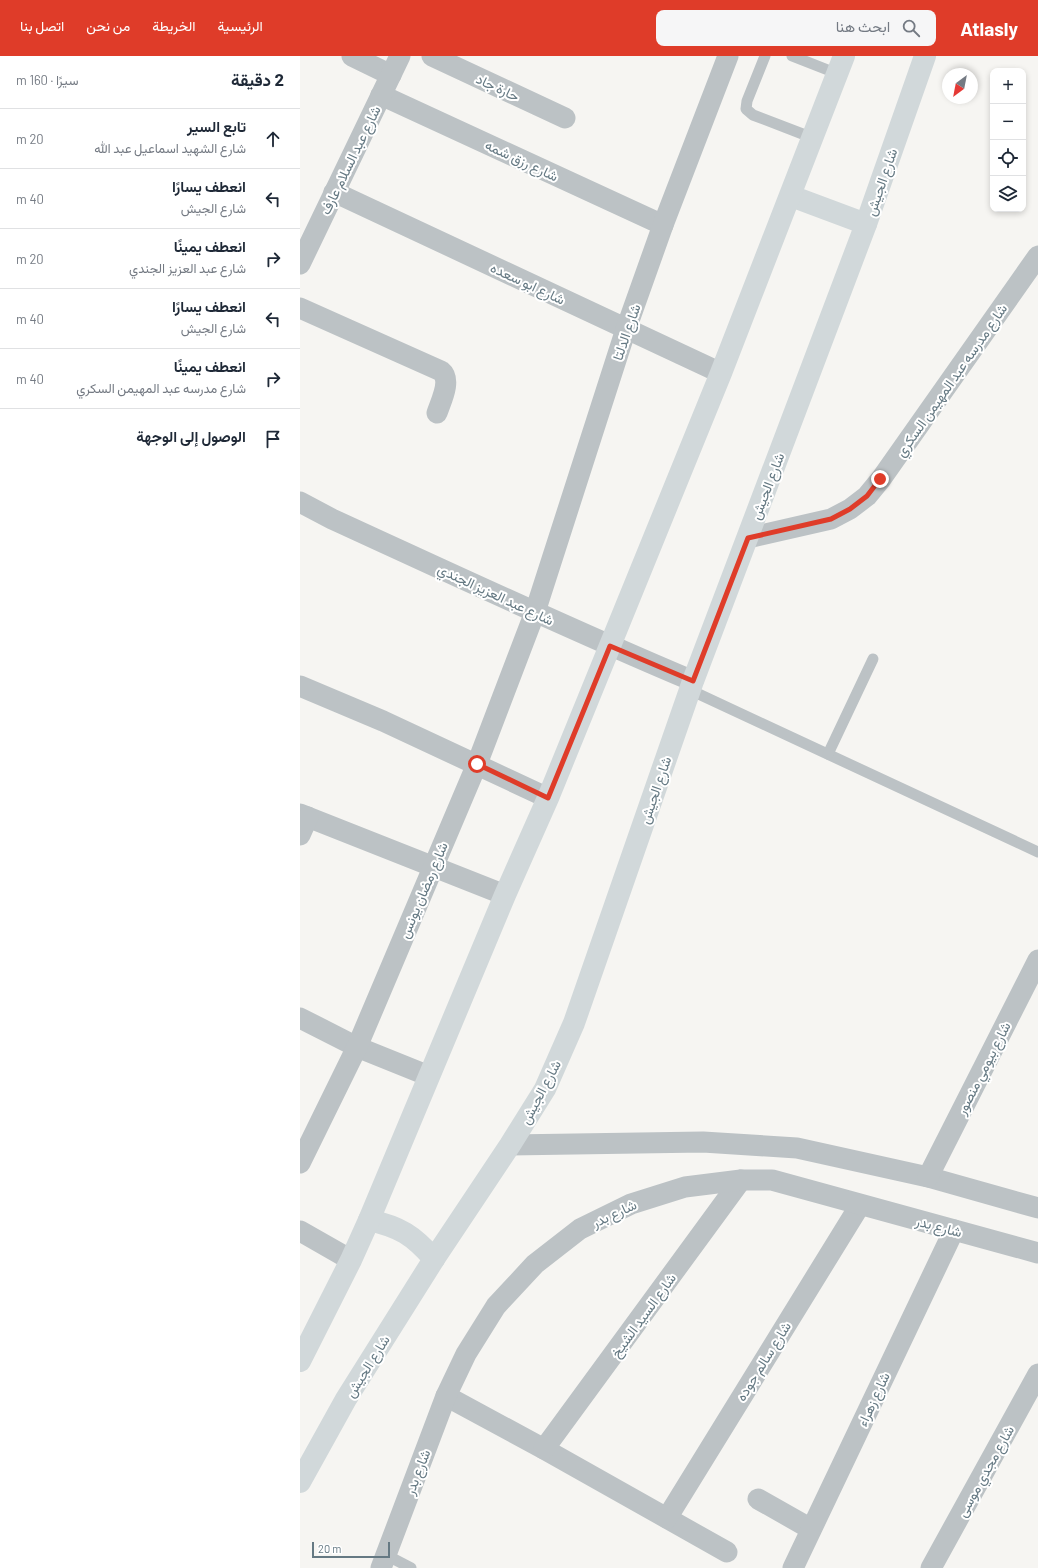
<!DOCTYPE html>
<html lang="ar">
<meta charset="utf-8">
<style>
body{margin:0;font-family:Barlow,Vazirmatn,sans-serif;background:#f6f6f7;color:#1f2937;direction:rtl}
.controls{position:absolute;right:12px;top:12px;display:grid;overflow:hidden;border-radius:8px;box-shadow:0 2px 6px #0003}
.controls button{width:36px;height:36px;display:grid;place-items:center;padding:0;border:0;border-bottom:1px solid #e0e1e3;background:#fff;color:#1f2937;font:20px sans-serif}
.compass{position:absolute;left:642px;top:12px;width:36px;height:36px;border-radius:50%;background:#fff;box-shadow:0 2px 6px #0003;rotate:212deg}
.scale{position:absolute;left:12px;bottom:10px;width:78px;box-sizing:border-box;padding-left:4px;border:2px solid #657983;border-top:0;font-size:11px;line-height:14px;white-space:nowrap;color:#657983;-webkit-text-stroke:3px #fff;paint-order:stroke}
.stop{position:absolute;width:12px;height:12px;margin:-9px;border:3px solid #df3c29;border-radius:50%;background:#fff}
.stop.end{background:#df3c29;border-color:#fff;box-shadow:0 1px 4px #0008}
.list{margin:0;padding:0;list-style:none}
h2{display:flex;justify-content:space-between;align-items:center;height:52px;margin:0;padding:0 16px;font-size:17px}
h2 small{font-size:13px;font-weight:400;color:#747a83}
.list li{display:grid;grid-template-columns:26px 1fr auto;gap:12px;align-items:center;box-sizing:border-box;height:60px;padding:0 16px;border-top:1px solid #e0e1e3}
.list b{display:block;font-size:15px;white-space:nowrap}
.list p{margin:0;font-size:13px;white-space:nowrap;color:#747a83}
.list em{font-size:13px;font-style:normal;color:#747a83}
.icon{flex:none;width:22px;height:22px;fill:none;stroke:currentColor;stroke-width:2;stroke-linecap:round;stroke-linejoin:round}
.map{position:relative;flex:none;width:738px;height:1512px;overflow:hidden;direction:ltr}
header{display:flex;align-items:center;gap:24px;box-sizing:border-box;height:56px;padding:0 20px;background:#df3c29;color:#fff}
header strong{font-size:19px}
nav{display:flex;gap:22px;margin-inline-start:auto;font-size:14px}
.search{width:280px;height:36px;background:#f6f6f7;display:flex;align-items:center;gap:10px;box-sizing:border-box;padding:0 14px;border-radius:8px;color:#747a83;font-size:15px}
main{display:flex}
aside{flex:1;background:#fff}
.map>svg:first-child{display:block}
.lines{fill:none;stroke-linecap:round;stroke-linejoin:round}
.lane{stroke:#bcc2c5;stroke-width:11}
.street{stroke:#bcc2c5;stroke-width:21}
.secondary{stroke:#d1d8da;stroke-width:22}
.route{stroke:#df3c29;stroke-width:5}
.labels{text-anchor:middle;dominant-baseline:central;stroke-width:4;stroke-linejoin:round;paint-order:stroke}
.street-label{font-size:14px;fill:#657983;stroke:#fff}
</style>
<header>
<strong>Atlasly</strong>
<div class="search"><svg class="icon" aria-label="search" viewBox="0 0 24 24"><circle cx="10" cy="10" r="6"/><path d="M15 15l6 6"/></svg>ابحث هنا</div>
<nav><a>الرئيسية</a><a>الخريطة</a><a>من نحن</a><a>اتصل بنا</a></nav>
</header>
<main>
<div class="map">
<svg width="738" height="1512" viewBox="0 0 738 1512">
<rect width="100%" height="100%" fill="#f6f5f2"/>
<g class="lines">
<!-- lane -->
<g class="lane">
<polyline points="465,0 447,45 446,53 453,59 513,82"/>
<polyline points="492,0 538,18"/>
<polyline points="390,634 738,796"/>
<polyline points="528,698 573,603"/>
<polyline points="86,1499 111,1512"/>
</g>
<!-- street -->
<g class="street">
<polyline points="52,0 91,19"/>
<polyline points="132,0 265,62"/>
<polyline points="81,39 363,169"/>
<polyline points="34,136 421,317"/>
<polyline points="0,208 100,0"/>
<path d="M0 252 141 315C152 324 141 345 137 357"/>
<path d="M0 446 32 463C152 518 271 574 393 625"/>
<polyline points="448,482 531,463 550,453 567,440 581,423 738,200"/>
<polyline points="0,630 83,665 248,742"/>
<polyline points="0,758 205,839"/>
<polyline points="0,779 8,761"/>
<polyline points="0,962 57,991 129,1020"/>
<polyline points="210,1089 403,1086 497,1092 628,1121 738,1152"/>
<polyline points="0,1107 57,991 177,708 235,556 326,273 363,169 428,0"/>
<polyline points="628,1121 738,904"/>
<polyline points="0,1175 51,1204"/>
<polyline points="146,1340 244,1393 427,1496"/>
<polyline points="244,1393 441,1124"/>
<polyline points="458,1443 511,1473"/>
<polyline points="367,1462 560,1149"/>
<polyline points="81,1512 146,1340 166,1298 196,1250 235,1208 280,1173 331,1148 385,1131 441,1124 472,1124 738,1197"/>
<polyline points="493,1512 654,1174"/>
<polyline points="631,1512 738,1318"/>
</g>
<!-- secondary -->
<g class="secondary">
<polyline points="491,140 566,168"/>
<path d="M69 1164C100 1171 113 1179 134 1203"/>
<polyline points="0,1305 51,1204 69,1164 205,839 248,742 421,317 544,0"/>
<polyline points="0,1426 46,1343 134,1203 210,1089 245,1033 274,967 393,625 566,168 625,0"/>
</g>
</g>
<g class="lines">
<!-- route -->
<polyline class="route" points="177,708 248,742 310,590 393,625 448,482 531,463 550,453 567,440 580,423"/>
</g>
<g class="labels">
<!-- street labels -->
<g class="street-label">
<text transform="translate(198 31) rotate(25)">حارة جاد</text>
<text transform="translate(50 104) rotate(-64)">شارع عبد السلام عارف</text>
<text transform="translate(222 104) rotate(25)">شارع رزق شمه</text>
<text transform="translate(581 126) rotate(-71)">شارع الجيش</text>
<text transform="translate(228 227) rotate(25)">شارع ابو سعده</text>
<text transform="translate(326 276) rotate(-71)">شارع الدلتا</text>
<text transform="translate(651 324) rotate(-55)">شارع مدرسه عبد المهيمن السكري</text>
<text transform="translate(467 430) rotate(-69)">شارع الجيش</text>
<text transform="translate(196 538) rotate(25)">شارع عبد العزيز الجندي</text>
<text transform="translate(355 734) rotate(-71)">شارع الجيش</text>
<text transform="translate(123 834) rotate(-67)">شارع رمضان يونس</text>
<text transform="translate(683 1012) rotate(-63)">شارع بيومي منصور</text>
<text transform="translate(240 1036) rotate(-62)">شارع الجيش</text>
<text transform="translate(314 1157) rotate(-25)">شارع بدر</text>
<text transform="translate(639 1170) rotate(15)">شارع بدر</text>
<text transform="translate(343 1259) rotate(-54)">شارع السيد الشيخ</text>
<text transform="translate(463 1305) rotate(-58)">شارع سالم جوده</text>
<text transform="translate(67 1310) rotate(-58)">شارع الجيش</text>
<text transform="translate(573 1343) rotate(-65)">شارع زهراء</text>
<text transform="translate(685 1415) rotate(-61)">شارع مجدي موسى</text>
<text transform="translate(117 1416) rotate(-69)">شارع بدر</text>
</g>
</g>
</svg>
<div class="controls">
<button>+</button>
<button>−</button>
<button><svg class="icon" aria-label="locate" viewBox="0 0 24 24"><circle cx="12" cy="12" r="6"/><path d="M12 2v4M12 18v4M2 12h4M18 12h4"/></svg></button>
<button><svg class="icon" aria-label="layers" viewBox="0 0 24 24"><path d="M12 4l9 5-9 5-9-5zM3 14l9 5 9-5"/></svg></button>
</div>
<svg class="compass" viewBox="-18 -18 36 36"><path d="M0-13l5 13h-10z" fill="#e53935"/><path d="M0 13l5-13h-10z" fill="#747a83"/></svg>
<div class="scale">20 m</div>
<div class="stop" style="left:177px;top:708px"></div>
<div class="stop end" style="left:580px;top:423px"></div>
</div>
<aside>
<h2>2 دقيقة<small>سيرًا · 160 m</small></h2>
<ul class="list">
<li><svg class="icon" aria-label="ahead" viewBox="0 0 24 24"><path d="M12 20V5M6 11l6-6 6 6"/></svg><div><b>تابع السير</b><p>شارع الشهيد اسماعيل عبد الله</p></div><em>20 m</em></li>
<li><svg class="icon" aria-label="left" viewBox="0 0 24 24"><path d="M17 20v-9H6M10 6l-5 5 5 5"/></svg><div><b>انعطف يسارًا</b><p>شارع الجيش</p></div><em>40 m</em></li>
<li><svg class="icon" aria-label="right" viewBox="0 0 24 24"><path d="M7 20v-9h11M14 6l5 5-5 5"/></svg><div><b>انعطف يمينًا</b><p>شارع عبد العزيز الجندي</p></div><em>20 m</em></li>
<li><svg class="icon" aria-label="left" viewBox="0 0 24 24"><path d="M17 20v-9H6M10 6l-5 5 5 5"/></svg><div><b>انعطف يسارًا</b><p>شارع الجيش</p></div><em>40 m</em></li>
<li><svg class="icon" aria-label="right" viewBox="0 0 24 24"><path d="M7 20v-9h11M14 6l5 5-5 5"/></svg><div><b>انعطف يمينًا</b><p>شارع مدرسه عبد المهيمن السكري</p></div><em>40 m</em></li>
<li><svg class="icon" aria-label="arrive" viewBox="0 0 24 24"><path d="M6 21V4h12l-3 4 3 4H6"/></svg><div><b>الوصول إلى الوجهة</b></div></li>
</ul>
</aside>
</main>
